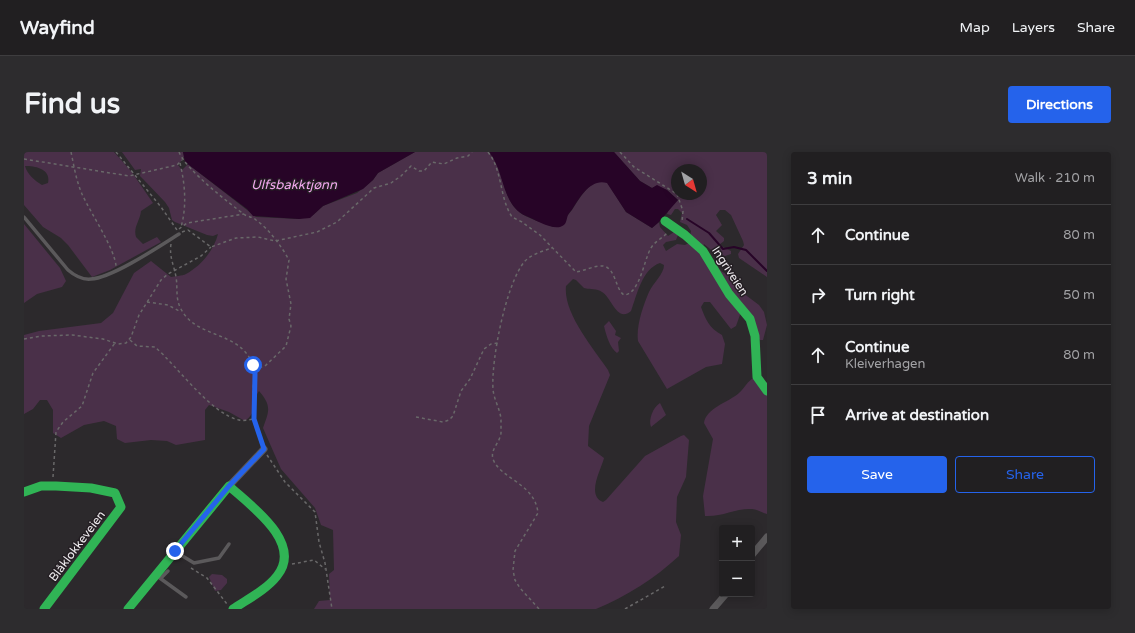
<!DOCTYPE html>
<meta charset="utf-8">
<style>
body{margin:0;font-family:"Varela Round",sans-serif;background:#2d2c2e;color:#f1f3f6}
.controls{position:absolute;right:12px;bottom:12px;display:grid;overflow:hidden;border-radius:4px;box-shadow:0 2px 10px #0003}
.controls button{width:36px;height:36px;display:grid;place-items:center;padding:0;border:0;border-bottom:1px solid #3e3d3f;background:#211f21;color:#f1f3f6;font:20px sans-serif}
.compass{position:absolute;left:647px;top:12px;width:36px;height:36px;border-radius:50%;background:#211f21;box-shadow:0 2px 10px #0003;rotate:143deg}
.stop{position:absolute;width:12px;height:12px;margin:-9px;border:3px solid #2563eb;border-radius:50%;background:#fff}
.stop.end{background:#2563eb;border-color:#fff;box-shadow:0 1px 4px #0008}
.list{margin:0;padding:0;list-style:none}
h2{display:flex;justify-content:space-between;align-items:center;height:52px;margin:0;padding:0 16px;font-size:17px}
h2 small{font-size:13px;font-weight:400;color:#a2a2a5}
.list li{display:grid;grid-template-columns:26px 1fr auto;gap:12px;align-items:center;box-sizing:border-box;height:60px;padding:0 16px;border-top:1px solid #3e3d3f}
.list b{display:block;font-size:15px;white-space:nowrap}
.list p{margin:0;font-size:13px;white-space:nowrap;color:#a2a2a5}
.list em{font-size:13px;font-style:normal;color:#a2a2a5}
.actions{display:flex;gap:8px;padding:12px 16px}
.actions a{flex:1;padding:9px 0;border:1px solid #2563eb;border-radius:4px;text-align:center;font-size:14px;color:#2563eb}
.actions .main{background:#2563eb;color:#fff}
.icon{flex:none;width:22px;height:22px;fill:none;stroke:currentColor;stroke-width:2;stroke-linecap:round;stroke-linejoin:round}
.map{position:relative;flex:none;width:743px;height:457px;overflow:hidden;border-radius:4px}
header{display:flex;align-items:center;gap:24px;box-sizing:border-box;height:56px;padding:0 20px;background:#211f21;border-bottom:1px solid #3e3d3f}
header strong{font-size:19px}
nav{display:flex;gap:22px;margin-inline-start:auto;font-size:14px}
.intro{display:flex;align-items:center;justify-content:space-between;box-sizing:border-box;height:96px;padding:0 24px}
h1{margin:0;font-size:28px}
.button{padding:10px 18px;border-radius:4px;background:#2563eb;color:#fff;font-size:14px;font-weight:700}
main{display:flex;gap:24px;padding:0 24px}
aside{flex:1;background:#211f21;border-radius:4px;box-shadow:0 2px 10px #0003}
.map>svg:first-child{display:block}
.green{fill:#4a3049;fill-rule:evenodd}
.water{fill:#270427}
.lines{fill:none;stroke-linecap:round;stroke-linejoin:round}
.stream{stroke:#270427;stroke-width:2}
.path{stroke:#696869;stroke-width:1.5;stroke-dasharray:3 3;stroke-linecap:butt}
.lane{stroke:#5b595b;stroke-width:3.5}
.street{stroke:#5b595b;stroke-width:7}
.fast{stroke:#30b455;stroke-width:9}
.route{stroke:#2563eb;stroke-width:5}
.labels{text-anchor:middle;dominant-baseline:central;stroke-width:3;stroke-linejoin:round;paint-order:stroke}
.street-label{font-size:12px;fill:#ece9ec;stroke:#241e23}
.water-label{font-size:13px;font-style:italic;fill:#f1a7ed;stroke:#241e23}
</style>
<header>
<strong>Wayfind</strong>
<nav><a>Map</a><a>Layers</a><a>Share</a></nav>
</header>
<div class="intro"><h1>Find us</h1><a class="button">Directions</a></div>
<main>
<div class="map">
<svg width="743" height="457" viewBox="0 0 743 457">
<rect width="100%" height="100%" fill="#2c292c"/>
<!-- green -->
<g class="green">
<path d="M0 0H90L107 19 129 51 117 59C116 69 109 75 112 85L119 92 133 85 137 90 86 118 68 125 44 93 37 86 19 75 0 53ZM1 14C12 14 27 17 24 31L18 33C11 29 3 22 1 14Z"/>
<path d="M98 0H159L160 5 154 13 158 18 164 12 232 65 275 67 289 63 299 54 333 41 349 28 354 21 391 0H465C481 18 477 48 498 62 507 68 519 70 529 75 534 71 540 67 544 63 554 52 563 25 583 30L602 60 628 76 635 70 636 75 644 84 650 80 654 83 652 88 642 90 639 93 642 99 653 92 661 93 665 91 667 79 663 73 656 70 658 61 654 57H651L647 63 643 62 645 56 654 48 643 38 633 34 628 36 616 29 590 0H743V125L715 106 714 102 720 93 719 89 707 63 701 58H696L692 63 698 73 692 79 700 86V89L695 93 707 99V102L701 104 691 101 680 92 679 95 697 119 708 126 711 135 735 153 740 160 743 173 739 188H736L717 160 712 174 707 177 686 150H680L677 155C682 168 685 176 698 183L701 192 698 212 682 215 643 237 614 189C612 174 619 154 625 140 629 131 640 122 640 113L636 111C618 117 613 143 607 159 593 171 588 146 578 140 573 136 566 138 560 136L552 128 549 127 542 134C539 161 569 196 584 218L586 223 565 274 564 294 580 306C577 318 562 343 579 350L582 348 621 304 657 284 660 283 665 288 662 325 653 345 652 370 657 383 655 404C630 427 603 444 572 457H290L295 449 306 448 305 422 310 418 309 378 297 373 291 356 257 317 239 276C245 259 248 254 235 239 228 248 235 259 221 269L205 260 185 253 181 258V288L152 293 143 289 127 288 101 291 93 287 92 274 80 269 60 273 37 286 29 281V258L23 248H16L9 257 0 262V183L15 179 77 171 89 161 110 121 127 109 147 125C151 124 158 124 162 122 177 114 190 98 194 82L189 84 183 83 151 70 148 68 145 56 141 50 119 27 116 24 117 17 111 18ZM653 18H677V42H653Z"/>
<polygon points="0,72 36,116 42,129 38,135 13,142 0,151"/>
<path d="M585 169 592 179 591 183 597 186 594 190 595 199 593 201C586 196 582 183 580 174Z"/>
<path d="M730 226 736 233 743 230V362C738 361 733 357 728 357 712 356 698 365 681 364L679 344 689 287 680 271C682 256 705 250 715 241 720 237 724 228 730 226Z"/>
<path d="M636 251 642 263 627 275C624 268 629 255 636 251Z"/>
<polygon points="188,422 198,423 203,427 203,431 197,438 191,439 185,425"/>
</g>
<!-- water -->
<g class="water">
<polygon points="159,0 391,0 354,21 349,28 339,37 299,54 286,66 275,67 229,64 223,57 161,10"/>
<path d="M465 0H590L616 29 628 36 633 33 643 38 654 48 635 70 628 76 602 60 583 31C567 26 556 45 549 56 548 58 545 61 544 63 542 68 543 73 536 75 526 77 512 68 502 64 477 53 481 19 465 0Z"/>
</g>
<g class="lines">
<!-- stream -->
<polyline class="stream" points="663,67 685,81 699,97 710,95 722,98 743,119"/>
<!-- path -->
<g class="path">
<path d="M47 0C50 14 52 28 58 42 66 60 91 97 92 114"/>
<polyline points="92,0 137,55 153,78"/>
<path d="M155 0C162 18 205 51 221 63 225 65 229 65 232 68 245 77 258 95 265 108L262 127 267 152 265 167 267 174 262 194 241 214 230 217"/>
<path d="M464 0C479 19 475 45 488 65L498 70 516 83 552 120C560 119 571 113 579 114 592 116 591 137 600 143 616 142 620 107 627 96 631 89 639 86 644 80"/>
<polyline points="596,0 610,15 653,42"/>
<polyline points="0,7 105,24 153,13 158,8"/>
<path d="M156 11C161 32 163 54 157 75"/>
<polyline points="653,42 659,59 658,70"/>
<polyline points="155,77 163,71 220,62"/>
<polyline points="158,80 164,78 187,95 212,86 234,85 251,89 293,80 313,70 350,36 367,31 377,24 387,14 395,19 400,19 408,10 420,12 433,6 444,4 448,0"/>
<path d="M147 92C145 105 150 113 152 125 154 136 151 146 157 157 172 187 216 178 229 213 232 222 229 231 229 240 229 257 231 274 238 291"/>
<polyline points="123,150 144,153 157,160"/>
<polyline points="0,187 17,184 48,183 79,187 94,192 102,191 107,185 115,163 137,128 144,122 177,104 187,95"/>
<path d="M106 188 113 194 131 195C153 214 187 262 215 268 220 269 225 268 230 267"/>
<polyline points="392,265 419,270 425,268 429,264 437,239 446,227 460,197 467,192 474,191"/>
<polyline points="243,303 261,330 291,360 295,390 301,411 308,457"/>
<polyline points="29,325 32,280 39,270 58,254 69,221 91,191"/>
<polyline points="268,412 290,408 301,417"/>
<polyline points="167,416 183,426 203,452"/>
<path d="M515 457 496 436 491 428 489 418 491 399 514 361C511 331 476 327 469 307 466 297 476 291 477 281 477 278 477 273 477 269 477 258 470 249 469 237 467 208 482 131 501 109 508 102 519 99 528 96"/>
<polyline points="601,457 641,434"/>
</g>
<!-- lane -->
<g class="lane">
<path d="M0 65 44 118C51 124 58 128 67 127 88 126 136 94 155 82"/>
<polyline points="152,400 170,411 195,406 205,392"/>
<polyline points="133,424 162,445"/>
<polyline points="137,426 144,419"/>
</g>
<!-- street -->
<g class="street">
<polyline points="205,334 240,297"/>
<polyline points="728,403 743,385"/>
<polyline points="689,457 702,442"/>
</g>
<!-- fast -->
<g class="fast">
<polyline points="641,69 661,83 679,99 705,142 726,167 731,184 733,225 743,239"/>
<polyline points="0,340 17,334 32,334 67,336 91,341 97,355 20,457"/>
<path d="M104 457 205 334C226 353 280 391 253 424 242 438 224 447 209 457"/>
</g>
</g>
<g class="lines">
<!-- route -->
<polyline class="route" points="151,399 205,334 240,297 230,267 231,222 229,213"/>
</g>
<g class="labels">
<!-- street labels -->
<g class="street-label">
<text transform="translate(706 119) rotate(57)">Ingriveien</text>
<text transform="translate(53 394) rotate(-53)">Blåklokkeveien</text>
</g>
<!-- water labels -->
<g class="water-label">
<text x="270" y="33">Ulfsbakktjønn</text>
</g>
</g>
</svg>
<div class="controls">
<button>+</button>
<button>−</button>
</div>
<svg class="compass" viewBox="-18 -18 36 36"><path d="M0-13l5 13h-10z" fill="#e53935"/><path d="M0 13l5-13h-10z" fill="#a2a2a5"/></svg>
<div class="stop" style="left:229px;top:213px"></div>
<div class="stop end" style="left:151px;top:399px"></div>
</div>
<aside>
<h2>3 min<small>Walk · 210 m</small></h2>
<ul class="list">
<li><svg class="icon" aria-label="ahead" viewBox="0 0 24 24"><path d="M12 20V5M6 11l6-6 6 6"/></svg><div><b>Continue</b></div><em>80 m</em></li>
<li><svg class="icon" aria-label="right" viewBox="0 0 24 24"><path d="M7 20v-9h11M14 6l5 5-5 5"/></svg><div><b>Turn right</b></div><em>50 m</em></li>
<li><svg class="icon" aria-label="ahead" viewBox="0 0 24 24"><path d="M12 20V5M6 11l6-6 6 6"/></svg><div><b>Continue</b><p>Kleiverhagen</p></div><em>80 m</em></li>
<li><svg class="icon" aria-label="arrive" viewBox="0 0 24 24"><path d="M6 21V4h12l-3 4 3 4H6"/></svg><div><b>Arrive at destination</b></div></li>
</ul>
<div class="actions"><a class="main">Save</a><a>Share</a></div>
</aside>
</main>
